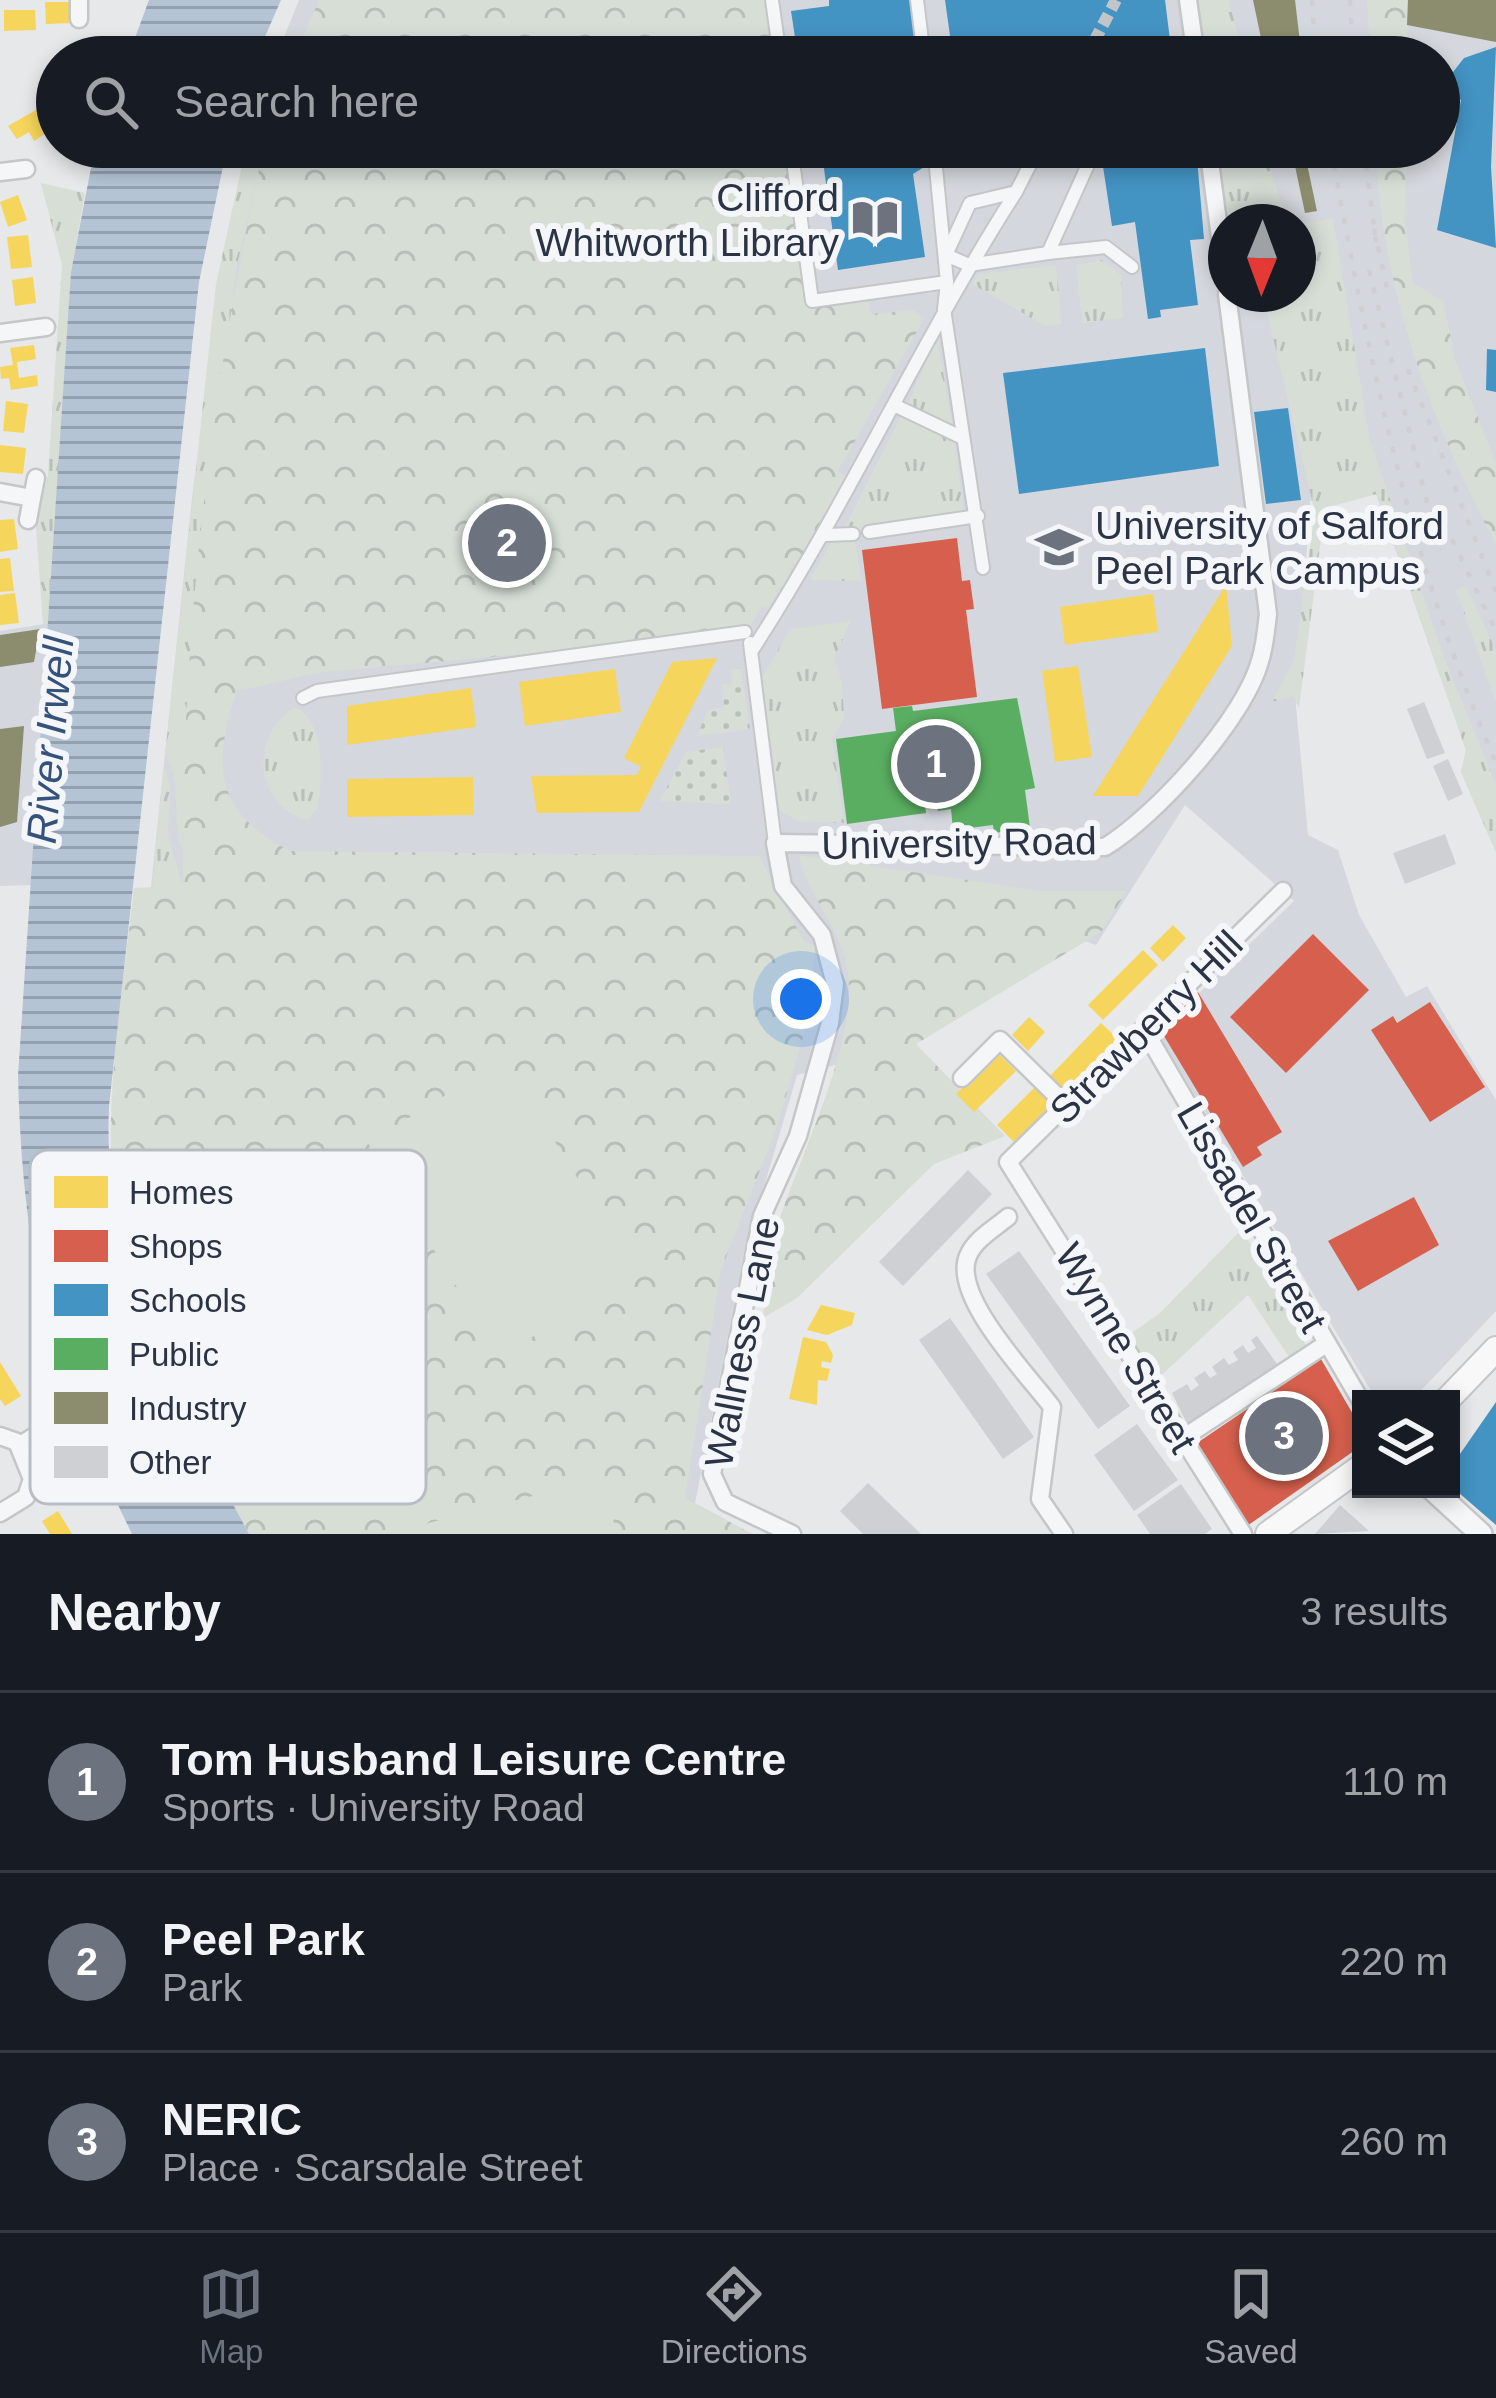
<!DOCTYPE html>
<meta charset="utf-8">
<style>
body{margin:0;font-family:Helvetica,sans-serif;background:#20242c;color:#f1f3f6}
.controls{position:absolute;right:36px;bottom:36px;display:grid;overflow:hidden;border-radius:0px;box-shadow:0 6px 18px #0003}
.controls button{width:108px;height:108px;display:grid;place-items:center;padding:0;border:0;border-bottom:3px solid #363941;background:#171b24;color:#f1f3f6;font:60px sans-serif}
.compass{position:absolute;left:1208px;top:204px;width:108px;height:108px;border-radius:50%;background:#171b24;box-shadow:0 6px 18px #0003;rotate:181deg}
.you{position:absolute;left:801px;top:999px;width:42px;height:42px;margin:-30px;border:9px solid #fff;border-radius:50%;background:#1a73e8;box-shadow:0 0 0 18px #1a73e833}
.badge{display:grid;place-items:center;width:78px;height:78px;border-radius:50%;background:#6c737f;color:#fff;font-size:39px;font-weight:700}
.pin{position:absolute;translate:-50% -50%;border:6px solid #fff;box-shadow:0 3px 12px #0006}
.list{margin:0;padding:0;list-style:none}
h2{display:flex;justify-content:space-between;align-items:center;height:156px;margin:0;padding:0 48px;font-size:51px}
h2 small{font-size:39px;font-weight:400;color:#9ea1a6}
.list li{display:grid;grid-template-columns:78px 1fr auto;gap:36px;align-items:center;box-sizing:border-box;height:180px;padding:0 48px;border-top:3px solid #363941}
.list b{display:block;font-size:45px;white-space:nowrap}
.list p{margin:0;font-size:39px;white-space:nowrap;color:#9ea1a6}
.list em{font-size:39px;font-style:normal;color:#9ea1a6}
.icon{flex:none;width:66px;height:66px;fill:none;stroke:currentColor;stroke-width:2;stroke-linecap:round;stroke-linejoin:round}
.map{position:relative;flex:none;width:1496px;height:1534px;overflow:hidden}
.search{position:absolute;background:#171b24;box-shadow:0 6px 18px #0003;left:36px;right:36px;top:36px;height:132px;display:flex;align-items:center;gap:30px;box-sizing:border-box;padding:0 42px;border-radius:66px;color:#9ea1a6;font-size:45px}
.sheet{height:696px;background:#171b24}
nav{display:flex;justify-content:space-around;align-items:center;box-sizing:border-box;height:168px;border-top:3px solid #363941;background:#171b24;font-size:33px;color:#9ea1a6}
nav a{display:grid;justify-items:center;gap:6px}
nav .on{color:#6c737f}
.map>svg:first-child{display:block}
.built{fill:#d4d7dd;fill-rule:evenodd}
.grass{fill:url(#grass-tufts)}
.forest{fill:url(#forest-crowns)}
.garden{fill:url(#garden-dots)}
.pitch{fill:#d6ded6}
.water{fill:url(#water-rules)}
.homes{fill:#f6d55c}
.shops{fill:#d6604d}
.schools{fill:#4393c3}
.public{fill:#5aae61}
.industry{fill:#8c8c6e}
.building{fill:#ced0d3}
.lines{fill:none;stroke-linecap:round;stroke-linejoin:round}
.pedestrian-tunnel{stroke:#c1c4c9;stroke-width:12;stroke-dasharray:12 6;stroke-linecap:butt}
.pedestrian-casing{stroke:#c4c6c8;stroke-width:16}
.minor-casing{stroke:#c4c6c8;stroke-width:21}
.tertiary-casing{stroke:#c4c6c8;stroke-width:26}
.secondary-casing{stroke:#c4c6c8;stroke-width:28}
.pedestrian{stroke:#f5f6f7;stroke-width:12}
.minor{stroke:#f5f6f7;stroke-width:16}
.tertiary{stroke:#f5f6f7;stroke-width:21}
.secondary{stroke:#f8f8f8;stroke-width:24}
.rail{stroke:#cecfd2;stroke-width:4.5;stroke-dasharray:6 12;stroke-linecap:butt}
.labels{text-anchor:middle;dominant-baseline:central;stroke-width:12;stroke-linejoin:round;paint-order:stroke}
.poi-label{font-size:39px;fill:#2b3445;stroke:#f4f6f9;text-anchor:end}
.street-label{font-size:39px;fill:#2b3445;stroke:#f4f6f9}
.water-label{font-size:42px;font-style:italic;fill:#34527a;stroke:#f4f6f9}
.key{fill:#f4f6f9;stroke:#b8bcc3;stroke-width:3}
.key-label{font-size:33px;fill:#2b3445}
</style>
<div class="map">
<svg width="1496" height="1534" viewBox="0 0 1496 1534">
<defs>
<pattern id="grass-tufts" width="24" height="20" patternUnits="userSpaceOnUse" patternTransform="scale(3)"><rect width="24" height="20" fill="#d6ded6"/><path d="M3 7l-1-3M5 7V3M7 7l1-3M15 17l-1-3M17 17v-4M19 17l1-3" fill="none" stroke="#b8bfb9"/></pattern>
<pattern id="forest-crowns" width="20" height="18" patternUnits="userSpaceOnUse" patternTransform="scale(3)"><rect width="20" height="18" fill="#d6ded6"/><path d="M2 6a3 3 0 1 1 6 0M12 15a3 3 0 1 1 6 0" fill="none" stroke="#b8bfb9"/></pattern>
<pattern id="garden-dots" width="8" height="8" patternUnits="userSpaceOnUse" patternTransform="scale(3)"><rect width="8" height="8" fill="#d6ded6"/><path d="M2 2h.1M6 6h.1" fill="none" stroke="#b8bfb9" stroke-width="1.8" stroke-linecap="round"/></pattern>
<pattern id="water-rules" width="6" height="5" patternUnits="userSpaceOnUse" patternTransform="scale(3)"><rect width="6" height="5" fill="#b4c4d5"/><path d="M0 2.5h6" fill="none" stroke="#93a0af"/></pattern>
</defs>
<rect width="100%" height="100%" fill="#e6e8ea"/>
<!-- built -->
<g class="built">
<path d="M299 0H1496V852L1461 772 1466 750 1376 494 1310 501 1296 706 1308 835 1338 850 1359 915 1406 997 1427 986 1496 1100V1311L1413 1399H1376L1158 1033 1294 901 1185 805 1096 945 1085 941 915 1044 797 1075 743 1258 695 1503 752 1534H264L145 944 193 489 246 147H1439V57H276ZM1226 222H1298V294H1226Z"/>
<polygon points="51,623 35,885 0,886 0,631"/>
</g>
<!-- grass -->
<g class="grass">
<polygon points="1196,0 1229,0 1243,57 1203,57"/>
<path d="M246 147H264L237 265 188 706 182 850C171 818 183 783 165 755L216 284Z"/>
<polygon points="1216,147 1265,147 1286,222 1226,222"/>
<polygon points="41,183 85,193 71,272 51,623 43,624 36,528 48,474 62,265"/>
<polygon points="1333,218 1370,441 1444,657 1496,785 1496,852 1461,772 1466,750 1377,494 1325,508 1299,708 1293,696 1272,702 1294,660 1315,512 1264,300 1237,303 1236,294 1298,294 1298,225"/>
<polygon points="1102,260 1121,275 1123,318 1082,323 1076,265"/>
<polygon points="1056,265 1062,324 1045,326 972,284 978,274"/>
<polygon points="937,338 953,428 907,405"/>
<polygon points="902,414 955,441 963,511 842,533"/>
<polygon points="854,537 862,581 810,580 832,541"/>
<polygon points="1466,586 1496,651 1496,703 1456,590"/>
<polygon points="851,621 834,658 842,682 844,719 832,738 844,823 798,821 780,811 762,678 790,629"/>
<path d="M295 707C326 720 322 780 318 808L307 820C252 804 250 735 295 707Z"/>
<polygon points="164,764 170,786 168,835 183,887 152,888"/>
<polygon points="1242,1229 1306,1345 1289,1357 1248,1295 1153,1383 1126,1337 1160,1313"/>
</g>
<!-- forest -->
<g class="forest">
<polygon points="319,0 768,0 775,57 295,57"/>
<polygon points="1367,0 1408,0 1407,57 1370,57"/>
<path d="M264 147H787L808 304 867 296 871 314 913 310 924 319 838 471 847 477 799 565 793 563 784 590 779 589 768 609 762 606 752 623C612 649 470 658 327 672 296 675 268 687 237 690 212 766 214 812 290 851L759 856 803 940 815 946 811 1009 778 1124 721 1270 685 1498 752 1534H249C211 1462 164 1391 138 1314 89 1174 118 1031 134 888L183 886C180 646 211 381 264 147Z"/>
<path d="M1375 147H1407L1405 223 1413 283 1444 302 1455 360 1496 463V545C1430 418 1382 292 1375 147Z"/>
<path d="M799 855 1041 891H1127L1101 932 916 1044 1005 1136 934 1164 797 1298 763 1318C765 1297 764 1274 769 1254 788 1175 859 1050 848 972 842 928 808 898 799 855Z"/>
</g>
<!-- garden -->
<g class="garden">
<polygon points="741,668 750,729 697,736 708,710 724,707 722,685 732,683 730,670"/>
<polygon points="723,747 731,804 660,801 686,752"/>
</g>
<!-- pitch -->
<g class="pitch">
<polygon points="504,1059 636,1273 500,1357 368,1143"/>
<polygon points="602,1478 617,1534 386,1534"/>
</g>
<!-- water -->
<g class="water">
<polygon points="149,0 281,0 256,57 128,57"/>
<path d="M95 147H227L199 282 109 1106C102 1276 172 1390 249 1534H132C50 1366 23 1264 18 1076L71 272Z"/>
</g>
<!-- homes -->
<g class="homes">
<polygon points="45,2 71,2 72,23 46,24"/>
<polygon points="4,10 35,10 36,30 4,31"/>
<polygon points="57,98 57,126 34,141 29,132 17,139 8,126"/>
<polygon points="18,195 27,220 8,227 0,202"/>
<polygon points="28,235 32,267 11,269 7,237"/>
<polygon points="33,277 36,303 15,306 12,280"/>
<polygon points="34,345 36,359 17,362 19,378 37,375 38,386 11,390 9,378 1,379 0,367 13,365 10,348"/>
<polygon points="6,401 28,404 24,433 3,431"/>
<polygon points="0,445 26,448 23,474 0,472"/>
<polygon points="14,519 18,549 0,552 0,520"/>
<polygon points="10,558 14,591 0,592 0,559"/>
<polygon points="1226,585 1232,646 1138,796 1093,796"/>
<polygon points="15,593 19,623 0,625 0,595"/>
<polygon points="1153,594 1158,632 1065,645 1060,607"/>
<polygon points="717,658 639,812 537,813 531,776 637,775 641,767 624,758 672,662"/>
<polygon points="1078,666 1092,757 1055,762 1042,671"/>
<polygon points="615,669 621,712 525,726 519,682"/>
<polygon points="471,688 476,727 347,745 347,706"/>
<polygon points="473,777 474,815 347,817 347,779"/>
<polygon points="1173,925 1186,938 1163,962 1150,948"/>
<polygon points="1143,950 1158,965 1103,1020 1088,1005"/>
<polygon points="1029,1017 1045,1032 1028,1051 1012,1035"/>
<polygon points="1101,1023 1118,1039 1067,1092 1050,1076"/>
<polygon points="998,1053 1016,1071 974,1112 956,1094"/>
<polygon points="1038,1084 1057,1102 1015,1143 997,1125"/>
<polygon points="821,1305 855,1313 852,1325 827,1335 807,1330"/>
<polygon points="803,1337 826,1342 833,1355 831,1363 822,1361 821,1367 830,1369 827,1381 818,1380 817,1405 789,1399"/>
<polygon points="0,1362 21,1396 5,1406 0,1399"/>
<polygon points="58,1511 72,1534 50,1534 42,1521"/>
</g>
<!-- shops -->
<g class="shops">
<polygon points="957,538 962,581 970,580 974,609 966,610 977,697 882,709 862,550"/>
<polygon points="1313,934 1369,990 1286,1073 1230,1017"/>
<polygon points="1198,992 1282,1132 1257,1147 1262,1155 1243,1167 1161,1031"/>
<polygon points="1430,1002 1485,1087 1430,1122 1371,1030 1393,1016 1397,1023"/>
<polygon points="1414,1197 1439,1245 1358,1291 1328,1241"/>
<polygon points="1321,1359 1361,1428 1361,1446 1247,1526 1194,1445"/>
</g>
<!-- schools -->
<g class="schools">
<polygon points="829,0 912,0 920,54 798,57 791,11 829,6"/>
<polygon points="945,0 1165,0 1172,56 953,57"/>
<polygon points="1496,47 1491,167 1496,248 1437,230 1461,100 1444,91 1446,81 1464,58"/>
<polygon points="821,147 926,147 929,164 913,174 925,257 838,270"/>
<polygon points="1110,147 1196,147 1204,239 1190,240 1198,305 1160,310 1161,317 1148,319 1135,222 1112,226 1101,153 1112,151"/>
<polygon points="1205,348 1219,466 1019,494 1003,373"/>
<polygon points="1487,349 1496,350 1496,392 1486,390"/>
<polygon points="1288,408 1301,500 1266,504 1254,412"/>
<polygon points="1496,1402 1496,1525 1451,1486 1451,1467"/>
</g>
<!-- public -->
<polygon class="public" points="1017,698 1035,788 1025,790 1030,828 994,833 993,825 953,830 951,809 938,811 936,796 924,798 926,813 847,824 836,739 896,731 893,708 912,706 913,711"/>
<!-- industry -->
<g class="industry">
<polygon points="1253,0 1295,0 1301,51 1265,57"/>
<polygon points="1408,0 1496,0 1496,42 1407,25"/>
<polygon points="1307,164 1317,211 1305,213 1295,166"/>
<polygon points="40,629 34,662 0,667 0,635"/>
<polygon points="24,726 17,822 0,827 0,729"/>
</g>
<!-- building -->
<g class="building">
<polygon points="1424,702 1445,753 1427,759 1407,709"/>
<polygon points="1448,759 1463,794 1448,801 1433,766"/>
<polygon points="1445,834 1456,864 1405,884 1393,853"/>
<polygon points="968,1170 992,1194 903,1286 879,1262"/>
<polygon points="1019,1251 1130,1406 1098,1429 986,1274"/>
<polygon points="950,1318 1034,1437 1003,1459 919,1340"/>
<polygon points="1257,1336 1277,1364 1187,1424 1172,1393 1187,1384 1191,1391 1199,1385 1194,1378 1205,1371 1210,1378 1217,1374 1212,1367 1224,1358 1229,1365 1238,1360 1233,1352 1243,1345 1248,1353 1256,1348 1251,1340"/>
<polygon points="1137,1424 1178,1480 1134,1511 1094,1455"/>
<polygon points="868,1483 921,1534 863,1534 840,1511"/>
<polygon points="1181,1484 1212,1529 1205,1534 1150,1534 1137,1515"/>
<polygon points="1340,1505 1369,1531 1315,1534"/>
</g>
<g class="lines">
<!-- pedestrian-tunnel -->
<polyline class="pedestrian-tunnel" points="1086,57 1116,0"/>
<defs>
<g id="pedestrian">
<polyline points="772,0 780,57"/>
<polyline points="917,0 924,57"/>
<polyline points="791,147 812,301 947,282"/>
<polyline points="934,147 947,282 944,309 983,568"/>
<polyline points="1039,147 1016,192 970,203 946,255 969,265 1048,253 1096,147"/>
<polyline points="1048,253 1106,247 1132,267"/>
<polyline points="896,406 963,438"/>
<polyline points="869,532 978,516"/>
<polyline points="826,535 853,534"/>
<polyline points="750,643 775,843"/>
<path d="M753 649C849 501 921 340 1016 192"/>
<polyline points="303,698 317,691 745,632"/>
</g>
<g id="minor">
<polyline points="79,0 79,19"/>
<polyline points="1188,0 1196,57"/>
<polyline points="1208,147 1226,282"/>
<polyline points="0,172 26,169"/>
<polyline points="0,333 46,327"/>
<polyline points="0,492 32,498 28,520"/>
<polyline points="32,498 36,478"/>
<polyline points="1145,1031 1361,1401"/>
<polyline points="962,1078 1000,1040 1067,1106"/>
<path d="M1008 1217C995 1228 975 1239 968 1256 951 1296 1028 1375 1052 1407L1040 1499 1064 1534"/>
<polyline points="0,1436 17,1442 32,1479 26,1497 0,1513"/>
<polyline points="1180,1440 1326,1344"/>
<polyline points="19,1446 36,1435"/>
<path d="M792 1534 725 1502 712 1474 762 1216 798 1136 830 1023 835 984 822 935 783 886 775 843 1105 847C1156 816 1244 719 1260 661 1265 646 1266 629 1268 614L1227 294"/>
<polyline points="1243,1534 1008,1162 1283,891"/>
</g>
<polyline id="tertiary" points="1432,1489 1481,1534"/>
<g id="secondary">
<polyline points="1448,1399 1496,1349"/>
<polyline points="1268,1534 1361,1467"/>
</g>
</defs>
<!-- pedestrian casing -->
<use href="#pedestrian" class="pedestrian-casing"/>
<!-- minor casing -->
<use href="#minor" class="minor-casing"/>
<!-- tertiary casing -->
<use href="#tertiary" class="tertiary-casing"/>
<!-- secondary casing -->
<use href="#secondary" class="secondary-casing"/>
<!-- pedestrian -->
<use href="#pedestrian" class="pedestrian"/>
<!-- minor -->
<use href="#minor" class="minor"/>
<!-- tertiary -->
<use href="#tertiary" class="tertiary"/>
<!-- secondary -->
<use href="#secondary" class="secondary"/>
<!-- rail -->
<g class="rail">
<polyline points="1312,0 1316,57"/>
<polyline points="1350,0 1353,57"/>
<path d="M1331 147C1368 357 1411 566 1496 763"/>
<polyline points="1364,147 1376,242"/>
<polyline points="1374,229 1387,288"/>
<polyline points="1369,270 1439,550"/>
<polyline points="1408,369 1496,592"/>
<polyline points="1444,523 1496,631"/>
</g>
</g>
<!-- icons -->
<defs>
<symbol id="library-bare" viewBox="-9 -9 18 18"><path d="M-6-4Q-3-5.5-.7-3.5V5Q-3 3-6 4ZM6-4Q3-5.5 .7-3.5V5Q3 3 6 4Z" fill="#6c737f" stroke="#f4f6f9" stroke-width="2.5" paint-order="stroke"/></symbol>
<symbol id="university-bare" viewBox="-9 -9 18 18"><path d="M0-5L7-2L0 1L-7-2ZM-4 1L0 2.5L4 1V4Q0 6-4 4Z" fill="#6c737f" stroke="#f4f6f9" stroke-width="2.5" paint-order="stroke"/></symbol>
</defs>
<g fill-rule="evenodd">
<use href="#library-bare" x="842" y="186" width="66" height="66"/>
<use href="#university-bare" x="1026" y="514" width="66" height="66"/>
</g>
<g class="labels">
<!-- poi labels -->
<g class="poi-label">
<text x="839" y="197">Clifford<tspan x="839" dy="45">Whitworth Library</tspan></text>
<text x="1095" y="525" text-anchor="start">University of Salford<tspan x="1095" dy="45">Peel Park Campus</tspan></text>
</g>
<!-- street labels -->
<g class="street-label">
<text transform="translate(959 843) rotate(-1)">University Road</text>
<text transform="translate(1146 1027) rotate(-45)">Strawberry Hill</text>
<text transform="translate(1252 1217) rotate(60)">Lissadel Street</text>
<text transform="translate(742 1342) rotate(-79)">Wallness Lane</text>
<text transform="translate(1126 1348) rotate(59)">Wynne Street</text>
</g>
<!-- water labels -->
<g class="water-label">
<text transform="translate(50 740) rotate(-85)">River Irwell</text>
</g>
</g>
<!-- legend -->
<rect x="30" y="1150" width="396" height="354" rx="18" class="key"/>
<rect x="54" y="1176" width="54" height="32" fill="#f6d55c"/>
<rect x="54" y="1230" width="54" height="32" fill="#d6604d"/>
<rect x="54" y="1284" width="54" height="32" fill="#4393c3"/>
<rect x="54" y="1338" width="54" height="32" fill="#5aae61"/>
<rect x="54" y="1392" width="54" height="32" fill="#8c8c6e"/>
<rect x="54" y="1446" width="54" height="32" fill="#ced0d3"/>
<g class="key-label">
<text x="129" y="1204">Homes</text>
<text x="129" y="1258">Shops</text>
<text x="129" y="1312">Schools</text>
<text x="129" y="1366">Public</text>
<text x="129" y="1420">Industry</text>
<text x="129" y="1474">Other</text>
</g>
</svg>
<div class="controls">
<button><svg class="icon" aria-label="layers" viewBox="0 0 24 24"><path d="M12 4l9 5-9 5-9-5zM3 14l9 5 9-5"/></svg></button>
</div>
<svg class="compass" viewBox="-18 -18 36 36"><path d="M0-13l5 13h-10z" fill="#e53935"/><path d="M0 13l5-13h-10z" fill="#9ea1a6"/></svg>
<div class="you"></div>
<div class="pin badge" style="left:936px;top:764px">1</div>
<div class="pin badge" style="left:507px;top:543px">2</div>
<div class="pin badge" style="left:1284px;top:1436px">3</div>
<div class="search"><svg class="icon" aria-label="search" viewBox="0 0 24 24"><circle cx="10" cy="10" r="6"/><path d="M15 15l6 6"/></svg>Search here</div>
</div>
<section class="sheet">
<h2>Nearby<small>3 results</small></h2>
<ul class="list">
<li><span class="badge">1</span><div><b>Tom Husband Leisure Centre</b><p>Sports · University Road</p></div><em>110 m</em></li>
<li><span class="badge">2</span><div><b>Peel Park</b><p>Park</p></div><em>220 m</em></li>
<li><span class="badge">3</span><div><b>NERIC</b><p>Place · Scarsdale Street</p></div><em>260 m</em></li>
</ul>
</section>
<nav>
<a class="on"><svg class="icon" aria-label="map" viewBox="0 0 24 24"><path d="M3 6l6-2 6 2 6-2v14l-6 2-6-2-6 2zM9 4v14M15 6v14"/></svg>Map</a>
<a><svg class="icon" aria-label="directions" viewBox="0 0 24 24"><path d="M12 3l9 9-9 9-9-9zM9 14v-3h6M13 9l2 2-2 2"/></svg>Directions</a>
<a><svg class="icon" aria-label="saved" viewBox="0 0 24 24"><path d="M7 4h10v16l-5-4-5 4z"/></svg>Saved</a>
</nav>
